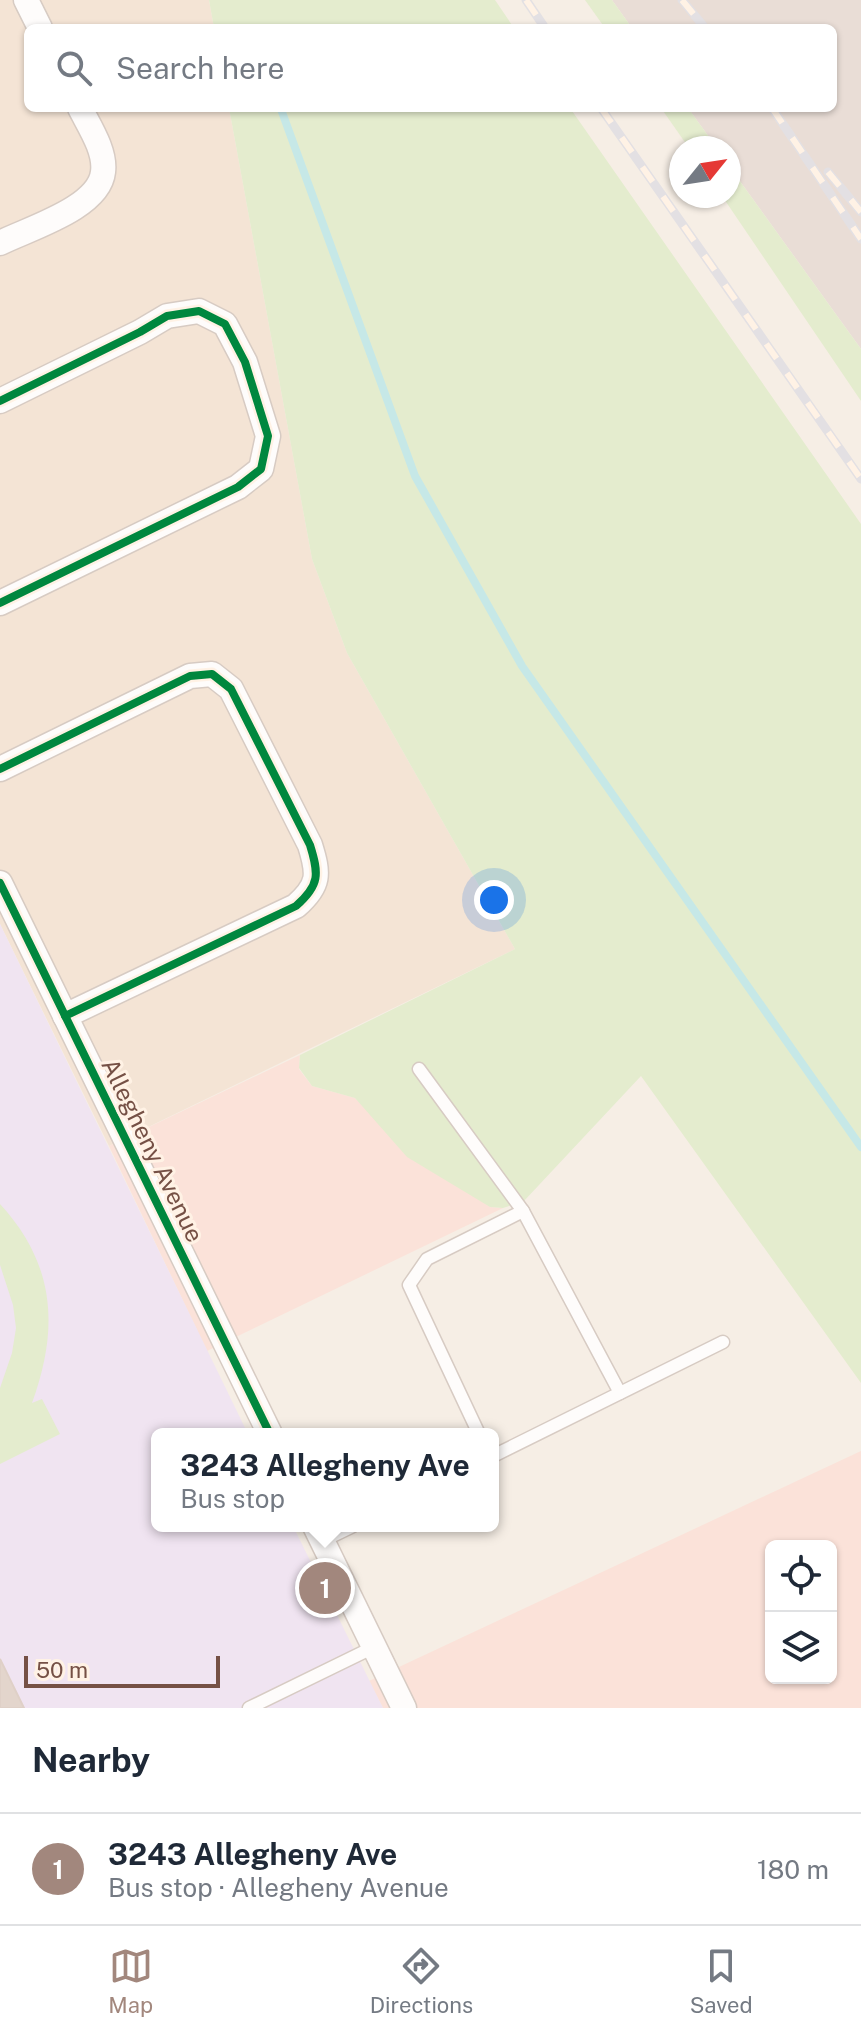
<!DOCTYPE html>
<meta charset="utf-8">
<style>
body{margin:0;font-family:"Public Sans",sans-serif;background:#f6f6f7;color:#1f2937}
.controls{position:absolute;right:24px;bottom:24px;display:grid;overflow:hidden;border-radius:12px;box-shadow:0 2px 6px #0004}
.controls button{width:72px;height:72px;display:grid;place-items:center;padding:0;border:0;border-bottom:2px solid #e0e1e3;background:#fff;color:#1f2937;font:40px sans-serif}
.compass{position:absolute;left:669px;top:136px;width:72px;height:72px;border-radius:50%;background:#fff;box-shadow:0 2px 6px #0004;rotate:60deg}
.scale{position:absolute;left:24px;bottom:20px;width:196px;box-sizing:border-box;padding-left:8px;border:4px solid #755045;border-top:0;font-size:22px;line-height:28px;white-space:nowrap;color:#755045;-webkit-text-stroke:6px #fff2e5;paint-order:stroke}
.you{position:absolute;left:494px;top:900px;width:28px;height:28px;margin:-20px;border:6px solid #fff;border-radius:50%;background:#1a73e8;box-shadow:0 0 0 12px #1a73e833}
.badge{display:grid;place-items:center;width:52px;height:52px;border-radius:50%;background:#a2877d;color:#fff;font-size:26px;font-weight:700}
.pin{position:absolute;translate:-50% -50%;border:4px solid #fff;box-shadow:0 2px 8px #0006}
.popup{position:absolute;left:151px;top:1428px;width:348px;height:104px;box-sizing:border-box;display:grid;place-content:center;border-radius:12px;background:#fff;filter:drop-shadow(0 2px 6px #0005);font-size:26px;white-space:nowrap;color:#747a83}
.popup b{font-size:30px;color:#1f2937}
.popup::after{content:'';position:absolute;left:50%;top:100%;margin-left:-16px;border:16px solid transparent;border-top-color:#fff}
.list{margin:0;padding:0;list-style:none}
h2{display:flex;justify-content:space-between;align-items:center;height:104px;margin:0;padding:0 32px;font-size:34px}
h2 small{font-size:26px;font-weight:400;color:#747a83}
.list li{display:grid;grid-template-columns:52px 1fr auto;gap:24px;align-items:center;box-sizing:border-box;height:112px;padding:0 32px;border-top:2px solid #e0e1e3}
.list b{display:block;font-size:30px;white-space:nowrap}
.list p{margin:0;font-size:26px;white-space:nowrap;color:#747a83}
.list em{font-size:26px;font-style:normal;color:#747a83}
.icon{flex:none;width:44px;height:44px;fill:none;stroke:currentColor;stroke-width:2;stroke-linecap:round;stroke-linejoin:round}
.map{position:relative;flex:none;width:861px;height:1708px;overflow:hidden}
.search{position:absolute;background:#fff;box-shadow:0 2px 6px #0004;left:24px;right:24px;top:24px;height:88px;display:flex;align-items:center;gap:20px;box-sizing:border-box;padding:0 28px;border-radius:12px;color:#747a83;font-size:30px}
.sheet{height:216px;background:#fff}
nav{display:flex;justify-content:space-around;align-items:center;box-sizing:border-box;height:112px;border-top:2px solid #e0e1e3;background:#fff;font-size:22px;color:#747a83}
nav a{display:grid;justify-items:center;gap:4px}
nav .on{color:#a2877d}
.map>svg:first-child{display:block}
.residential{fill:#f4e4d5}
.commercial{fill:#fbe2d9;fill-rule:evenodd}
.industrial{fill:#e9ddd6}
.education{fill:#f0e4f1}
.green{fill:#e4ecce}
.lines{fill:none;stroke-linecap:round;stroke-linejoin:round}
.stream{stroke:#c6e8e7;stroke-width:8}
.building{fill:#e3d5cc;stroke:#dfd0c7;stroke-width:2}
.lane-casing{stroke:#d7cbc3;stroke-width:15}
.street-casing{stroke:#d7cbc3;stroke-width:27}
.lane{stroke:#fefcfb;stroke-width:12}
.street{stroke:#fefcfb;stroke-width:24}
.rail-casing{stroke:#e3e0e3;stroke-width:9}
.rail{stroke:#fff2e5;stroke-width:6;stroke-dasharray:18;stroke-linecap:butt}
.cycleway-casing{stroke:#fff2e5;stroke-width:13}
.cycleway{stroke:#00873e;stroke-width:8}
.labels{text-anchor:middle;dominant-baseline:central;stroke-width:6;stroke-linejoin:round;paint-order:stroke}
.street-label{font-size:24px;fill:#755045;stroke:#fff2e5}
</style>
<div class="map">
<svg width="861" height="1708" viewBox="0 0 861 1708">
<rect width="100%" height="100%" fill="#f6eee5"/>
<!-- residential -->
<polygon class="residential" points="0,0 209,0 214,28 28,28 28,108 229,108 312,559 347,653 515,949 109,1146 0,924"/>
<!-- commercial -->
<g class="commercial">
<polygon points="300,1055 299,1069 312,1086 355,1098 380,1123 490,1207 503,1208 207,1351 109,1146"/>
<path d="M861 1451V1708H383L369 1681ZM771 1546H831V1678H771Z"/>
</g>
<!-- industrial -->
<polygon class="industrial" points="612,0 861,0 861,349 729,166 729,148 717,148 688,108 833,108 833,28 632,28"/>
<!-- education -->
<polygon class="education" points="0,924 248,1434 157,1434 157,1526 293,1526 383,1708 0,1708"/>
<!-- green -->
<g class="green">
<polygon points="209,0 495,0 514,28 214,28"/>
<polygon points="585,0 612,0 632,28 605,28"/>
<polygon points="229,108 570,108 861,524 861,1383 641,1076 524,1201 503,1208 490,1207 407,1157 355,1098 312,1086 299,1068 300,1055 515,949 347,653 312,559"/>
<polygon points="661,108 688,108 717,148 689,148"/>
<polygon points="729,166 861,349 861,401 722,196 729,196"/>
<path d="M0 1204C56 1265 59 1329 32 1403L42 1399 60 1434 0 1464V1388L12 1353 16 1328 13 1305 0 1265Z"/>
</g>
<g class="lines">
<!-- stream -->
<polyline class="stream" points="282,112 415,476 522,666 861,1147"/>
</g>
<!-- building -->
<polygon class="building" points="0,1659 24,1708 0,1708"/>
<g class="lines">
<defs>
<g id="lane">
<polyline points="419,1069 523,1211"/>
<polyline points="479,1434 409,1285 427,1259 523,1211 620,1393"/>
<polyline points="493,1456 723,1342"/>
<polyline points="322,1541 353,1526"/>
<polyline points="249,1708 374,1647"/>
</g>
<g id="street">
<polyline points="26,0 40,28"/>
<path d="M0 243C30 228 99 208 103 172 106 151 89 126 80 108"/>
<polyline points="0,401 140,332 167,316 199,311 225,324 245,362 268,436 261,469 238,487 0,603"/>
<path d="M0 769 190 676 212 674 231 689 310 845C319 874 320 885 296 906L65 1016"/>
<polyline points="0,883 270,1434"/>
<polyline points="315,1526 404,1708"/>
</g>
</defs>
<!-- lane casing -->
<use href="#lane" class="lane-casing"/>
<!-- street casing -->
<use href="#street" class="street-casing"/>
<!-- lane -->
<use href="#lane" class="lane"/>
<!-- street -->
<use href="#street" class="street"/>
<defs>
<g id="rail">
<polyline points="526,0 545,28"/>
<polyline points="682,0 705,28"/>
<polyline points="601,108 861,479"/>
<polyline points="772,108 861,239"/>
<polyline points="828,172 861,212"/>
</g>
</defs>
<!-- rail casing -->
<use href="#rail" class="rail-casing"/>
<!-- rail -->
<use href="#rail" class="rail"/>
<defs>
<g id="cycleway">
<polyline points="0,401 140,332 167,316 199,311 225,324 245,362 268,436 261,469 238,487 0,603"/>
<path d="M0 769 190 676 212 674 231 689 310 845C319 874 320 885 296 906L65 1016"/>
<polyline points="0,883 270,1434"/>
</g>
</defs>
<!-- cycleway casing -->
<use href="#cycleway" class="cycleway-casing"/>
<!-- cycleway -->
<use href="#cycleway" class="cycleway"/>
</g>
<g class="labels">
<!-- street labels -->
<g class="street-label">
<text transform="translate(153 1150) rotate(64)">Allegheny Avenue</text>
</g>
</g>
</svg>
<div class="controls">
<button><svg class="icon" aria-label="locate" viewBox="0 0 24 24"><circle cx="12" cy="12" r="6"/><path d="M12 2v4M12 18v4M2 12h4M18 12h4"/></svg></button>
<button><svg class="icon" aria-label="layers" viewBox="0 0 24 24"><path d="M12 4l9 5-9 5-9-5zM3 14l9 5 9-5"/></svg></button>
</div>
<svg class="compass" viewBox="-18 -18 36 36"><path d="M0-13l5 13h-10z" fill="#e53935"/><path d="M0 13l5-13h-10z" fill="#747a83"/></svg>
<div class="scale">50 m</div>
<div class="you"></div>
<div class="pin badge" style="left:325px;top:1588px">1</div>
<div class="popup"><b>3243 Allegheny Ave</b>Bus stop</div>
<div class="search"><svg class="icon" aria-label="search" viewBox="0 0 24 24"><circle cx="10" cy="10" r="6"/><path d="M15 15l6 6"/></svg>Search here</div>
</div>
<section class="sheet">
<h2>Nearby<small></small></h2>
<ul class="list">
<li><span class="badge">1</span><div><b>3243 Allegheny Ave</b><p>Bus stop · Allegheny Avenue</p></div><em>180 m</em></li>
</ul>
</section>
<nav>
<a class="on"><svg class="icon" aria-label="map" viewBox="0 0 24 24"><path d="M3 6l6-2 6 2 6-2v14l-6 2-6-2-6 2zM9 4v14M15 6v14"/></svg>Map</a>
<a><svg class="icon" aria-label="directions" viewBox="0 0 24 24"><path d="M12 3l9 9-9 9-9-9zM9 14v-3h6M13 9l2 2-2 2"/></svg>Directions</a>
<a><svg class="icon" aria-label="saved" viewBox="0 0 24 24"><path d="M7 4h10v16l-5-4-5 4z"/></svg>Saved</a>
</nav>
